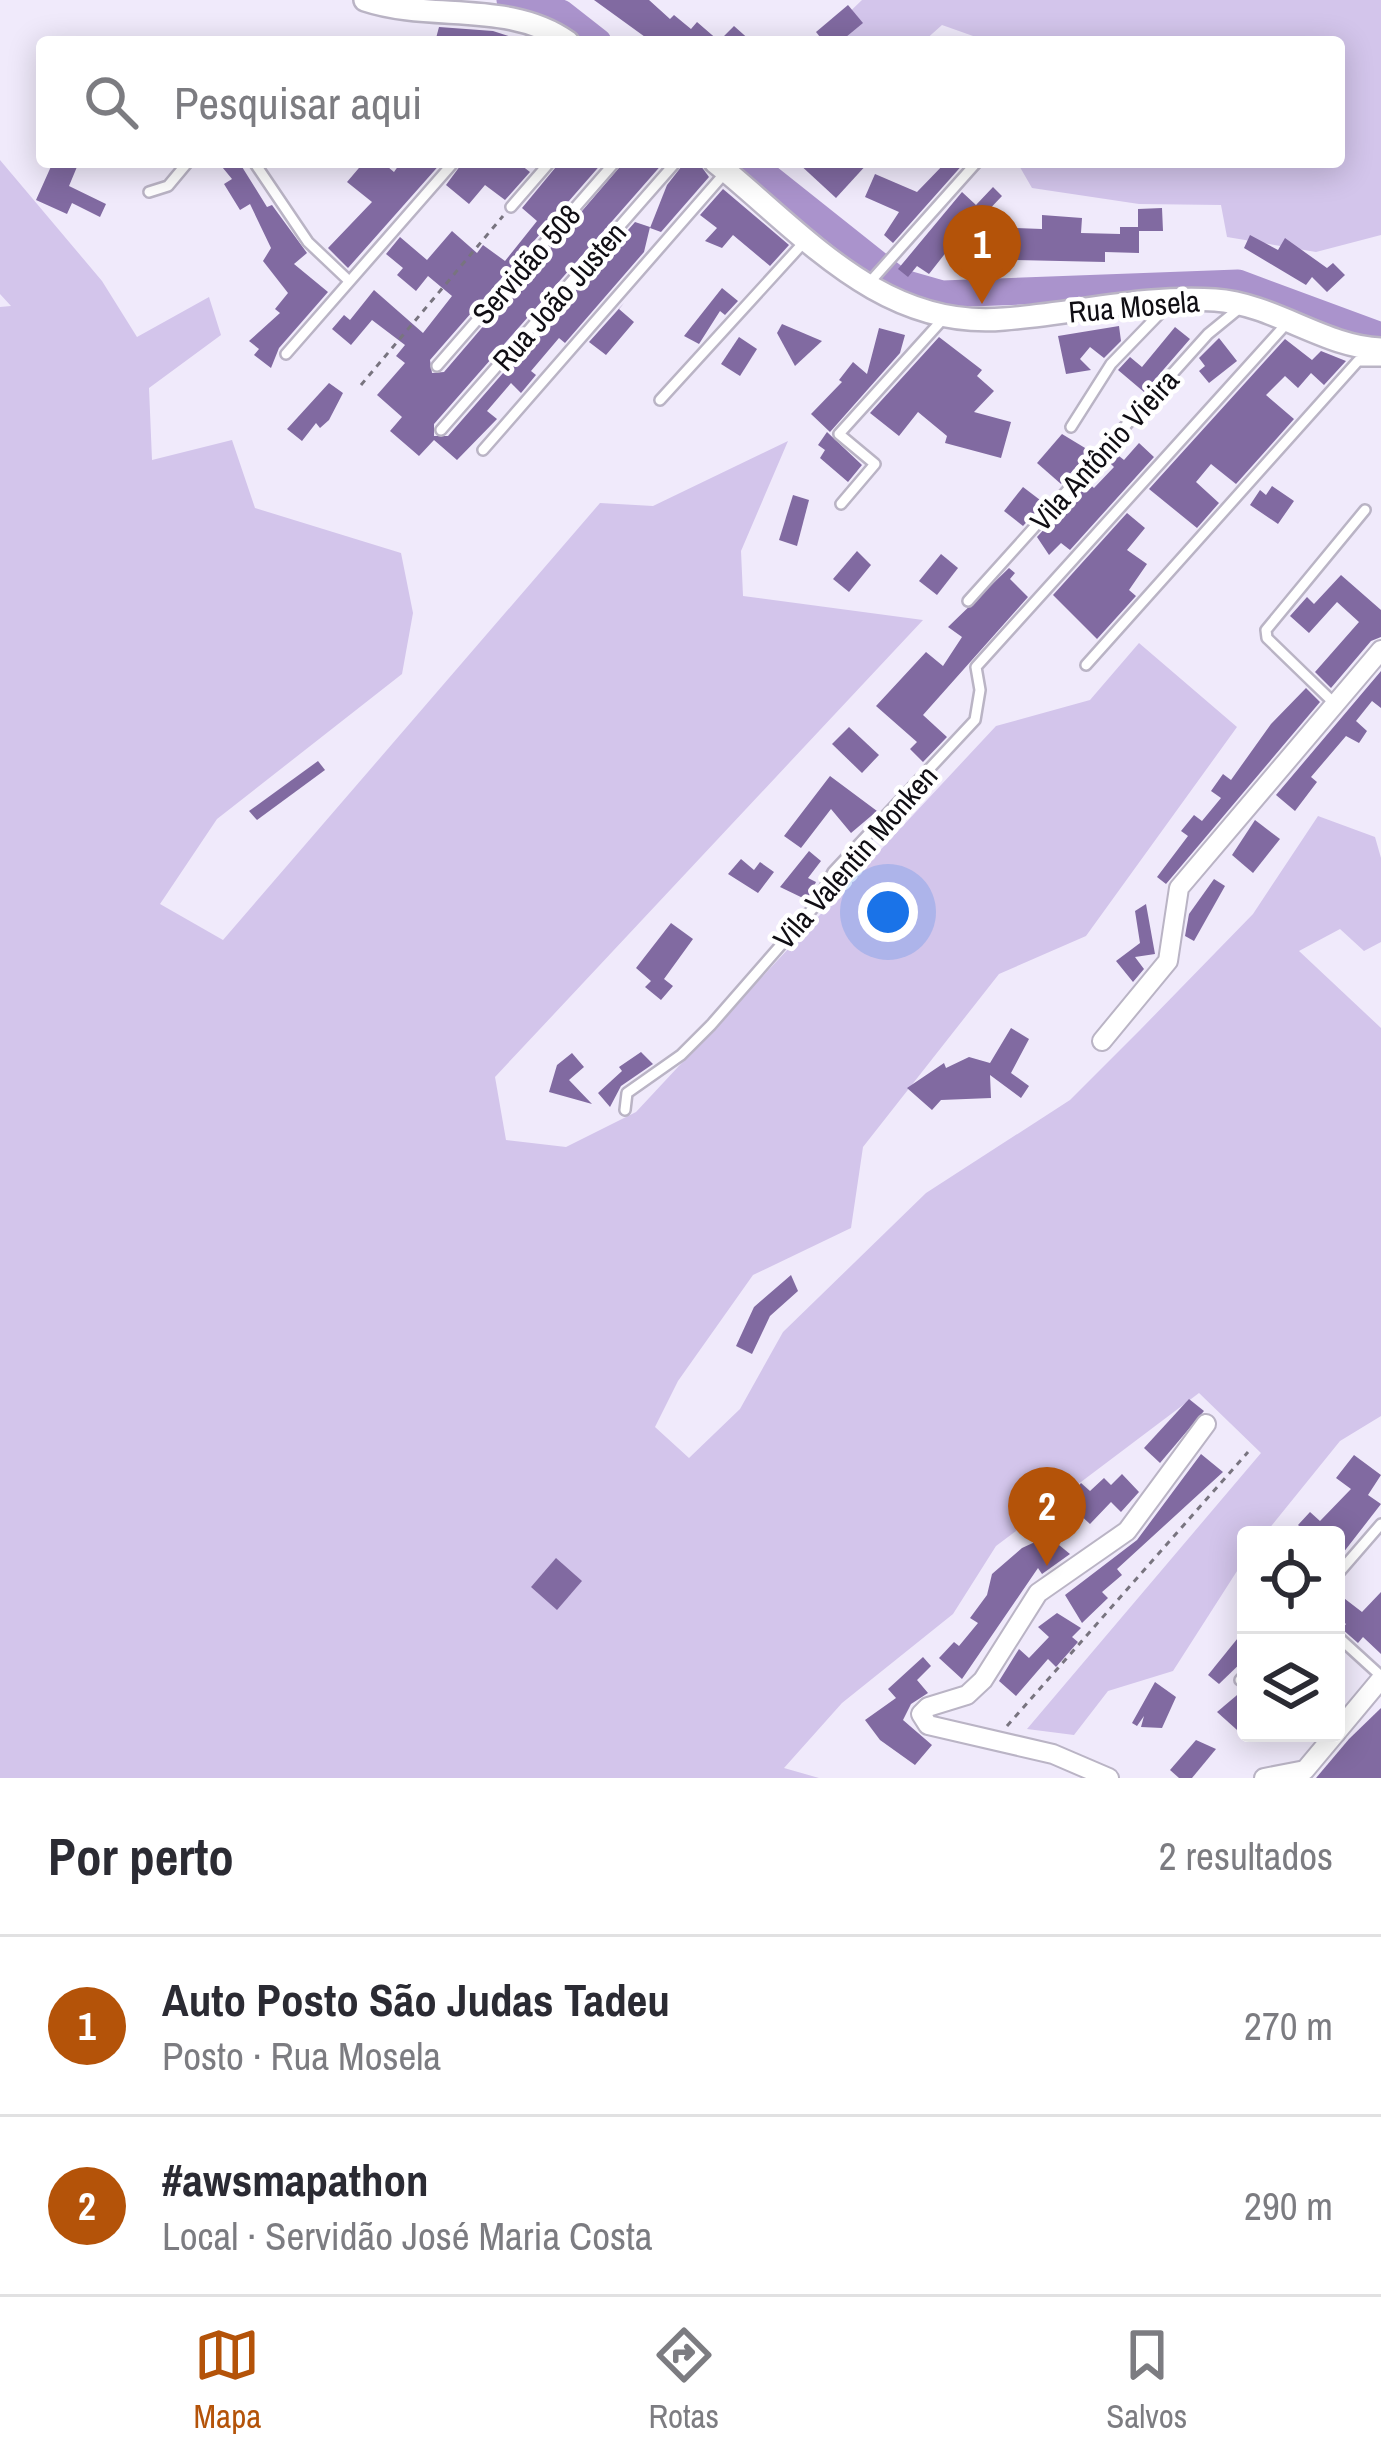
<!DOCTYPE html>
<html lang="pt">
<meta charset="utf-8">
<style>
body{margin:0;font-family:"Archivo Narrow",sans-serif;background:#f2f2f3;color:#2b2b33}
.controls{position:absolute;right:36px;bottom:36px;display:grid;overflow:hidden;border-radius:12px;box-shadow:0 6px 30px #0003}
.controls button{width:108px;height:108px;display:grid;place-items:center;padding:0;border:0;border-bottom:3px solid #e1e1e2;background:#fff;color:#2b2b33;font:60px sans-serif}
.you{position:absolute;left:888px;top:912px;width:42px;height:42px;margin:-30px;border:9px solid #fff;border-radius:50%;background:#1a73e8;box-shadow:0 0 0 18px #1a73e833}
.badge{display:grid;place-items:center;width:78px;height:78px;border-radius:50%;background:#b45309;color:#fff;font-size:39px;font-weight:700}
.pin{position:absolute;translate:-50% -99px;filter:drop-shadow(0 3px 6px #0008)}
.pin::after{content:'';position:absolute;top:63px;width:42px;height:36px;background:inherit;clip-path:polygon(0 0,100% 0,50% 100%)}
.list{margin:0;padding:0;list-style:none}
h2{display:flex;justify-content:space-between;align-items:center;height:156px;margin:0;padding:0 48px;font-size:51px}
h2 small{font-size:39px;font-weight:400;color:#7c7c81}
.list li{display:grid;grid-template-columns:78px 1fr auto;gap:36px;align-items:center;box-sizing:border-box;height:180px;padding:0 48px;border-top:3px solid #e1e1e2}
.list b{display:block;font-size:45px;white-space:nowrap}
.list p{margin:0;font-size:39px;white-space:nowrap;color:#7c7c81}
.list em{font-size:39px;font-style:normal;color:#7c7c81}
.icon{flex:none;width:66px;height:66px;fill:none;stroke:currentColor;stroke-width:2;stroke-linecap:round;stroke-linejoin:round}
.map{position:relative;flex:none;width:1381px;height:1778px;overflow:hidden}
.search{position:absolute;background:#fff;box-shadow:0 6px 30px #0003;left:36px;right:36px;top:36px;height:132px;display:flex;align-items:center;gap:30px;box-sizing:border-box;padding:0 42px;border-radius:12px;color:#7c7c81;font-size:45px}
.sheet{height:516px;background:#fff}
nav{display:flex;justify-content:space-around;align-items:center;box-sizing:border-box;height:168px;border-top:3px solid #e1e1e2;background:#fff;font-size:33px;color:#7c7c81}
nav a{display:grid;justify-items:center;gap:6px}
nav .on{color:#b45309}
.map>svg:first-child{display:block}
.green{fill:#d3c5eb}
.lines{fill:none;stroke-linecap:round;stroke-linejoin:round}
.river{stroke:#aa93cc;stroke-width:27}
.building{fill:#816aa1}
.service-casing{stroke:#bab4c5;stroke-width:14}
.minor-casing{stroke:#bab4c5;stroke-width:22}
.tertiary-casing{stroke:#bab4c5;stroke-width:26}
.path{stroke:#78747f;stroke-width:3;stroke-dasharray:6 6;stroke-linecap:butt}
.service{stroke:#fff;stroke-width:9}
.minor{stroke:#fff;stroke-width:18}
.tertiary{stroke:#fff;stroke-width:21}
.labels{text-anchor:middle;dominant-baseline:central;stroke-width:9;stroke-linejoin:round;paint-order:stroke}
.street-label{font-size:30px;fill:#100e14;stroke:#fff}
</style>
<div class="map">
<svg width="1381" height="1778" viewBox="0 0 1381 1778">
<rect width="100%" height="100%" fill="#f0eafb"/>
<!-- green -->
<g class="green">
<polygon points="862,0 1381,0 1381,235 1316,252 1227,237 1221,205 1139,204 1032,188 1017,162 1339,162 1339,42 990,42 942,25 923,42 851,42 837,24"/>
<polygon points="0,160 102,281 137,337 209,297 221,335 149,388 152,460 232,440 255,508 401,553 413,613 402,674 217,819 160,904 223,940 600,503 653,506 788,441 741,551 743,596 923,620 495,1077 506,1140 566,1147 636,1112 996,726 1090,700 1139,643 1237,727 1086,936 999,974 863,1147 851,1228 753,1275 678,1381 655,1427 689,1458 740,1409 783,1332 926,1193 1070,1100 1141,1029 1253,914 1318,816 1375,837 1381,858 1381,942 1364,951 1340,929 1299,951 1381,1028 1381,1416 1340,1441 1264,1535 1246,1535 1246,1557 1173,1671 1108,1691 1074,1735 1027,1729 1261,1453 1199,1393 996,1546 953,1614 842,1703 784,1768 819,1778 0,1778 0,307 11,306 0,294"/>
</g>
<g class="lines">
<!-- river -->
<g class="river">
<polyline points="510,0 561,13 598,42"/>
<polyline points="749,162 900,282 942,294 1238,283 1381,336"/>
</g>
</g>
<!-- building -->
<g class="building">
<polygon points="594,0 649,0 670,19 674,15 691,29 697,22 719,41 734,26 752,42 652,42"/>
<polygon points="848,5 863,23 840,42 824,42 816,32"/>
<polygon points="439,27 493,31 527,42 435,42"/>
<polygon points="53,162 79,162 69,186 106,204 100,217 72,203 67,214 36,200"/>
<polygon points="218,162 239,162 267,207 272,205 307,253 294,264 328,292 279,348 271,368 254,355 259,349 249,341 280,313 275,309 288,293 263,261 271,248 250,204 240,210 224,184 232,179"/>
<polygon points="364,162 382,162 394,172 401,162 442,162 348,268 328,248 372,202 347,182"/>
<polygon points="463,162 517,162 530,172 505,200 485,185 469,204 446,185"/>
<polygon points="560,162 603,162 430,360 432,373 444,372 624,162 664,162 434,424 434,436 448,436 635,222 650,227 644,252 565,343 559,338 531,371 536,375 521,393 511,383 487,411 497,419 457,460 434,440 419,456 390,431 402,417 377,395 405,363 396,356 405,345 372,320 351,345 332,329 344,315 350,320 374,290 423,333 452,296 428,276 416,291 397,275 403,268 386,254 400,237 427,260 452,231 477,253 483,245 505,261 537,221 522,208"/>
<polygon points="685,162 698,162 709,177 661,232 650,228 667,185"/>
<polygon points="797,162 869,162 836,198"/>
<polygon points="946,162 965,162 893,243 884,235 899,212 865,197 875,174 917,192"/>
<polygon points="993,187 1002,196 983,216 1009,230 997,253 972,240 960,254 951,246 929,274 917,266 908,277 898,269 962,192 976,205"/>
<polygon points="723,189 789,245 770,266 733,235 722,248 705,241 717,228 700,215"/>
<polygon points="1162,208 1163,231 1139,231 1139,253 1105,252 1105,262 1015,260 1016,228 1042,229 1042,215 1082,218 1081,233 1120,234 1120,227 1138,227 1138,209"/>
<polygon points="1250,235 1278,250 1285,238 1327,268 1333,263 1345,275 1327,292 1312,277 1306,285 1244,248"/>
<polygon points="722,288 738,301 725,315 720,311 699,344 684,336"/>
<polygon points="624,303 619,309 634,322 606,355 589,342"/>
<polygon points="782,324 822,341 795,366 777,333"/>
<polygon points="1119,326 1121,341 1104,358 1090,347 1080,359 1091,370 1066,374 1058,336"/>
<polygon points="1175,327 1190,339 1144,392 1118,370 1130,357 1142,367"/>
<polygon points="879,328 905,335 900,353 830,432 811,414 842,382 839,380 853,362 867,374"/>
<polygon points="739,337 757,349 740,376 721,364"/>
<polygon points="939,337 982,370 977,376 994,391 974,412 1011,422 1001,458 945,443 947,436 918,412 899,436 870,413"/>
<polygon points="1219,338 1237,361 1209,383 1199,371 1205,366 1199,358"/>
<polygon points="1285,339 1312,360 1321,351 1346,361 1324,385 1311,373 1298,388 1285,376 1266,395 1294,419 1236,484 1211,464 1196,482 1219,503 1197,528 1149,489"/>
<polygon points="329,383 343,393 329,420 320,428 316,423 302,441 287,429"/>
<polygon points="827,432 862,465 848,482 820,458 825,450 818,445"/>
<polygon points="1062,434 1090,451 1061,484 1037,463"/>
<polygon points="1139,443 1154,457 1070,550 1061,543 1049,555 1037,537 1087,482 1094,488 1114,467 1107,460 1114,452 1124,460"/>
<polygon points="1272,486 1294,501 1278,524 1250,505 1260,490 1266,495"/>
<polygon points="1023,487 1044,503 1023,526 1004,511"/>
<polygon points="793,495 809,500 797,546 779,540"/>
<polygon points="1127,513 1145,528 1127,550 1147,564 1129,590 1136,596 1097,639 1053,595"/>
<polygon points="857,551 871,565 849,592 833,579"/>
<polygon points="941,554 958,568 937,595 919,581"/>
<polygon points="1009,568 1015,573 1010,579 1028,597 923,715 947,737 923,762 910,749 917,742 876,706 926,652 943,666 962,637 948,627"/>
<polygon points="1341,575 1381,610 1381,637 1371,641 1331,688 1315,672 1359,622 1337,602 1309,633 1290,616 1307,597 1314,604"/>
<polygon points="1381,671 1381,708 1372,701 1356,721 1367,731 1359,743 1346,736 1311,777 1317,782 1295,811 1276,795"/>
<polygon points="1306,688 1320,702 1166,884 1157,877 1188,836 1181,831 1194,815 1202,821 1221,798 1211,791 1223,774 1231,780 1271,724"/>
<polygon points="849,727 879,755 862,773 832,744"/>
<polygon points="318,761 325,770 257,820 249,811"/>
<polygon points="830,776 877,811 851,833 831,809 801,848 784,836"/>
<polygon points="1255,820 1280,839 1253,873 1232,855"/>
<polygon points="809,851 821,861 808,878 816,882 807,900 780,887"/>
<polygon points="741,859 754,870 760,862 774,872 758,893 728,874"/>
<polygon points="1214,879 1225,886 1194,941 1185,936 1189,914"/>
<polygon points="1146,904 1155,954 1135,957 1144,969 1133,982 1116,961 1140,943 1135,911"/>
<polygon points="671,923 693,939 664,979 673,986 661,1000 645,987 651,981 636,968"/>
<polygon points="1011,1028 1029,1039 1011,1073 1029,1086 1021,1098 990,1075 991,1098 941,1100 932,1110 907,1088 944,1063 946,1068 969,1057 990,1063"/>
<polygon points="641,1052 653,1064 621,1086 610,1107 598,1093 622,1071 619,1067"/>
<polygon points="572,1053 584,1067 569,1080 592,1104 549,1092 557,1065"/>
<polygon points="791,1275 798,1291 770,1316 752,1354 736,1346 754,1307"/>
<polygon points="1189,1399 1204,1411 1160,1463 1144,1448"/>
<polygon points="1201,1454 1223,1472 1117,1569 1122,1575 1102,1592 1108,1598 1082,1623 1065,1595 1137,1540"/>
<polygon points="1354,1455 1381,1475 1368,1495 1381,1504 1336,1562 1336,1535 1309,1535 1298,1525 1310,1512 1320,1521 1351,1489 1336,1478"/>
<polygon points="1122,1474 1139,1492 1121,1512 1111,1502 1090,1524 1065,1501 1081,1483 1090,1491 1104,1478 1111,1485"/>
<polygon points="1048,1536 1070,1554 1042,1574 1038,1568 962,1679 939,1658 954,1642 959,1646 978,1623 970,1618 987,1595 992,1574 1022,1548"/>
<polygon points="556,1558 582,1581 557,1610 531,1587"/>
<polygon points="1336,1592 1362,1612 1381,1592 1381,1654 1363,1637 1358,1643 1342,1629 1346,1624 1336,1615"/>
<polygon points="1057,1613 1081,1628 1072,1637 1078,1642 1056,1667 1048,1659 1016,1696 999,1681 1019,1649 1029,1658 1049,1637 1038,1627"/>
<polygon points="1246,1628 1246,1658 1219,1684 1208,1675"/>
<polygon points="923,1657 931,1666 917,1680 928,1693 911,1704 903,1720 932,1745 915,1765 880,1740 865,1720 896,1698 888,1689"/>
<polygon points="1155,1682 1176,1697 1162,1728 1141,1727 1144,1716 1137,1726 1132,1723"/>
<polygon points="1243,1690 1246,1691 1246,1738 1217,1712"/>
<polygon points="1381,1708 1381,1778 1316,1778 1349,1739"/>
<polygon points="1196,1740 1216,1749 1192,1778 1179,1778 1170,1770"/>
</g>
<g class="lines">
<defs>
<g id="service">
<polyline points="254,162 308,242 347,279"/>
<polyline points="149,192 168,186 188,162"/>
<polyline points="511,207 550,162"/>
<polyline points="869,283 977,162"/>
<polyline points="286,354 454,162"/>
<polyline points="437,366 615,162"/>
<polyline points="660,400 806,240"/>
<polyline points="1071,427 1111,364 1169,304"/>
<polyline points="441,430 676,162"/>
<polyline points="483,450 724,174"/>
<polyline points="841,504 875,464 839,434 943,319"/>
<polyline points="968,601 1208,334 1241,307"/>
<polyline points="1086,665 1358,361 1381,361"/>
<polyline points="1334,703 1267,638 1266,630 1365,510"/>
<polyline points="625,1110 627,1093 681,1055 711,1025 815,906 833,872 975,720 980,690 976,667 1288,322"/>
<polyline points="1336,1576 1381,1524"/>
<polyline points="1336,1635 1381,1676"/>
<polyline points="1240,1680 1246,1674"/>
</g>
<g id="minor">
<polyline points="1102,1041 1168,961 1179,888 1381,650"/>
<polyline points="1336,1733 1381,1679"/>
<polyline points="1109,1778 1053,1754 928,1725 921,1714 928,1707 967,1695 983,1680 1038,1593 1127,1531 1206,1424"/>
<polyline points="1264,1778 1305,1770 1336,1733"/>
</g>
<g id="tertiary">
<path d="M365 0C431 22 509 0 568 42"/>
<path d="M715 162C803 233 881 330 1004 319 1074 314 1145 295 1215 300 1274 304 1324 347 1381 349"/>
</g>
</defs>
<!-- service casing -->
<use href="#service" class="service-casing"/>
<!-- minor casing -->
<use href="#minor" class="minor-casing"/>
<!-- tertiary casing -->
<use href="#tertiary" class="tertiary-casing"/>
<!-- path -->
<g class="path">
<polyline points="361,385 503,216"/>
<polyline points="1007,1726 1248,1452"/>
</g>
<!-- service -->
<use href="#service" class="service"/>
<!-- minor -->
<use href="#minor" class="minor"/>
<!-- tertiary -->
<use href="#tertiary" class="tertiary"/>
</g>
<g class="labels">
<!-- street labels -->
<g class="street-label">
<text transform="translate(526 264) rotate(-49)">Servidão 508</text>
<text transform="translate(559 296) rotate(-49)">Rua João Justen</text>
<text transform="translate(1134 306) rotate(-5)">Rua Mosela</text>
<text transform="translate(1104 450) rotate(-48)">Vila Antônio Vieira</text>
<text transform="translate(855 857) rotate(-49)">Vila Valentin Monken</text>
</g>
</g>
</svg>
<div class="controls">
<button><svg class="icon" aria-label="locate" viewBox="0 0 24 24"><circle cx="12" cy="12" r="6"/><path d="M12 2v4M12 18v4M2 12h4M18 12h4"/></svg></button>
<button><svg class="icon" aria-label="layers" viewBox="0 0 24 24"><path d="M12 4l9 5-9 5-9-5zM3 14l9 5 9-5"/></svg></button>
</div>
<div class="you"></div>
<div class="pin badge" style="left:982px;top:304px">1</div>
<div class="pin badge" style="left:1047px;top:1566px">2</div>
<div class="search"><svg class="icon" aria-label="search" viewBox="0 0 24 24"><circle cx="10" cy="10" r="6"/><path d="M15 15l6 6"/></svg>Pesquisar aqui</div>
</div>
<section class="sheet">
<h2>Por perto<small>2 resultados</small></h2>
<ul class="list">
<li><span class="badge">1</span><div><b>Auto Posto São Judas Tadeu</b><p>Posto · Rua Mosela</p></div><em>270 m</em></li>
<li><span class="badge">2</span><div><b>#awsmapathon</b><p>Local · Servidão José Maria Costa</p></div><em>290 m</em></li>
</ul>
</section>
<nav>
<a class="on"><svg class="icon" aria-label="map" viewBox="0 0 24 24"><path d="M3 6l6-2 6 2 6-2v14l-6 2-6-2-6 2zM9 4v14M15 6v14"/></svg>Mapa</a>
<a><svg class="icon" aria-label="directions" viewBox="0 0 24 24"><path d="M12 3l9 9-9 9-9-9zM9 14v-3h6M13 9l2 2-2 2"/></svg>Rotas</a>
<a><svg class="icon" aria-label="saved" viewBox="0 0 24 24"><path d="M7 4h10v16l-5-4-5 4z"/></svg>Salvos</a>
</nav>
